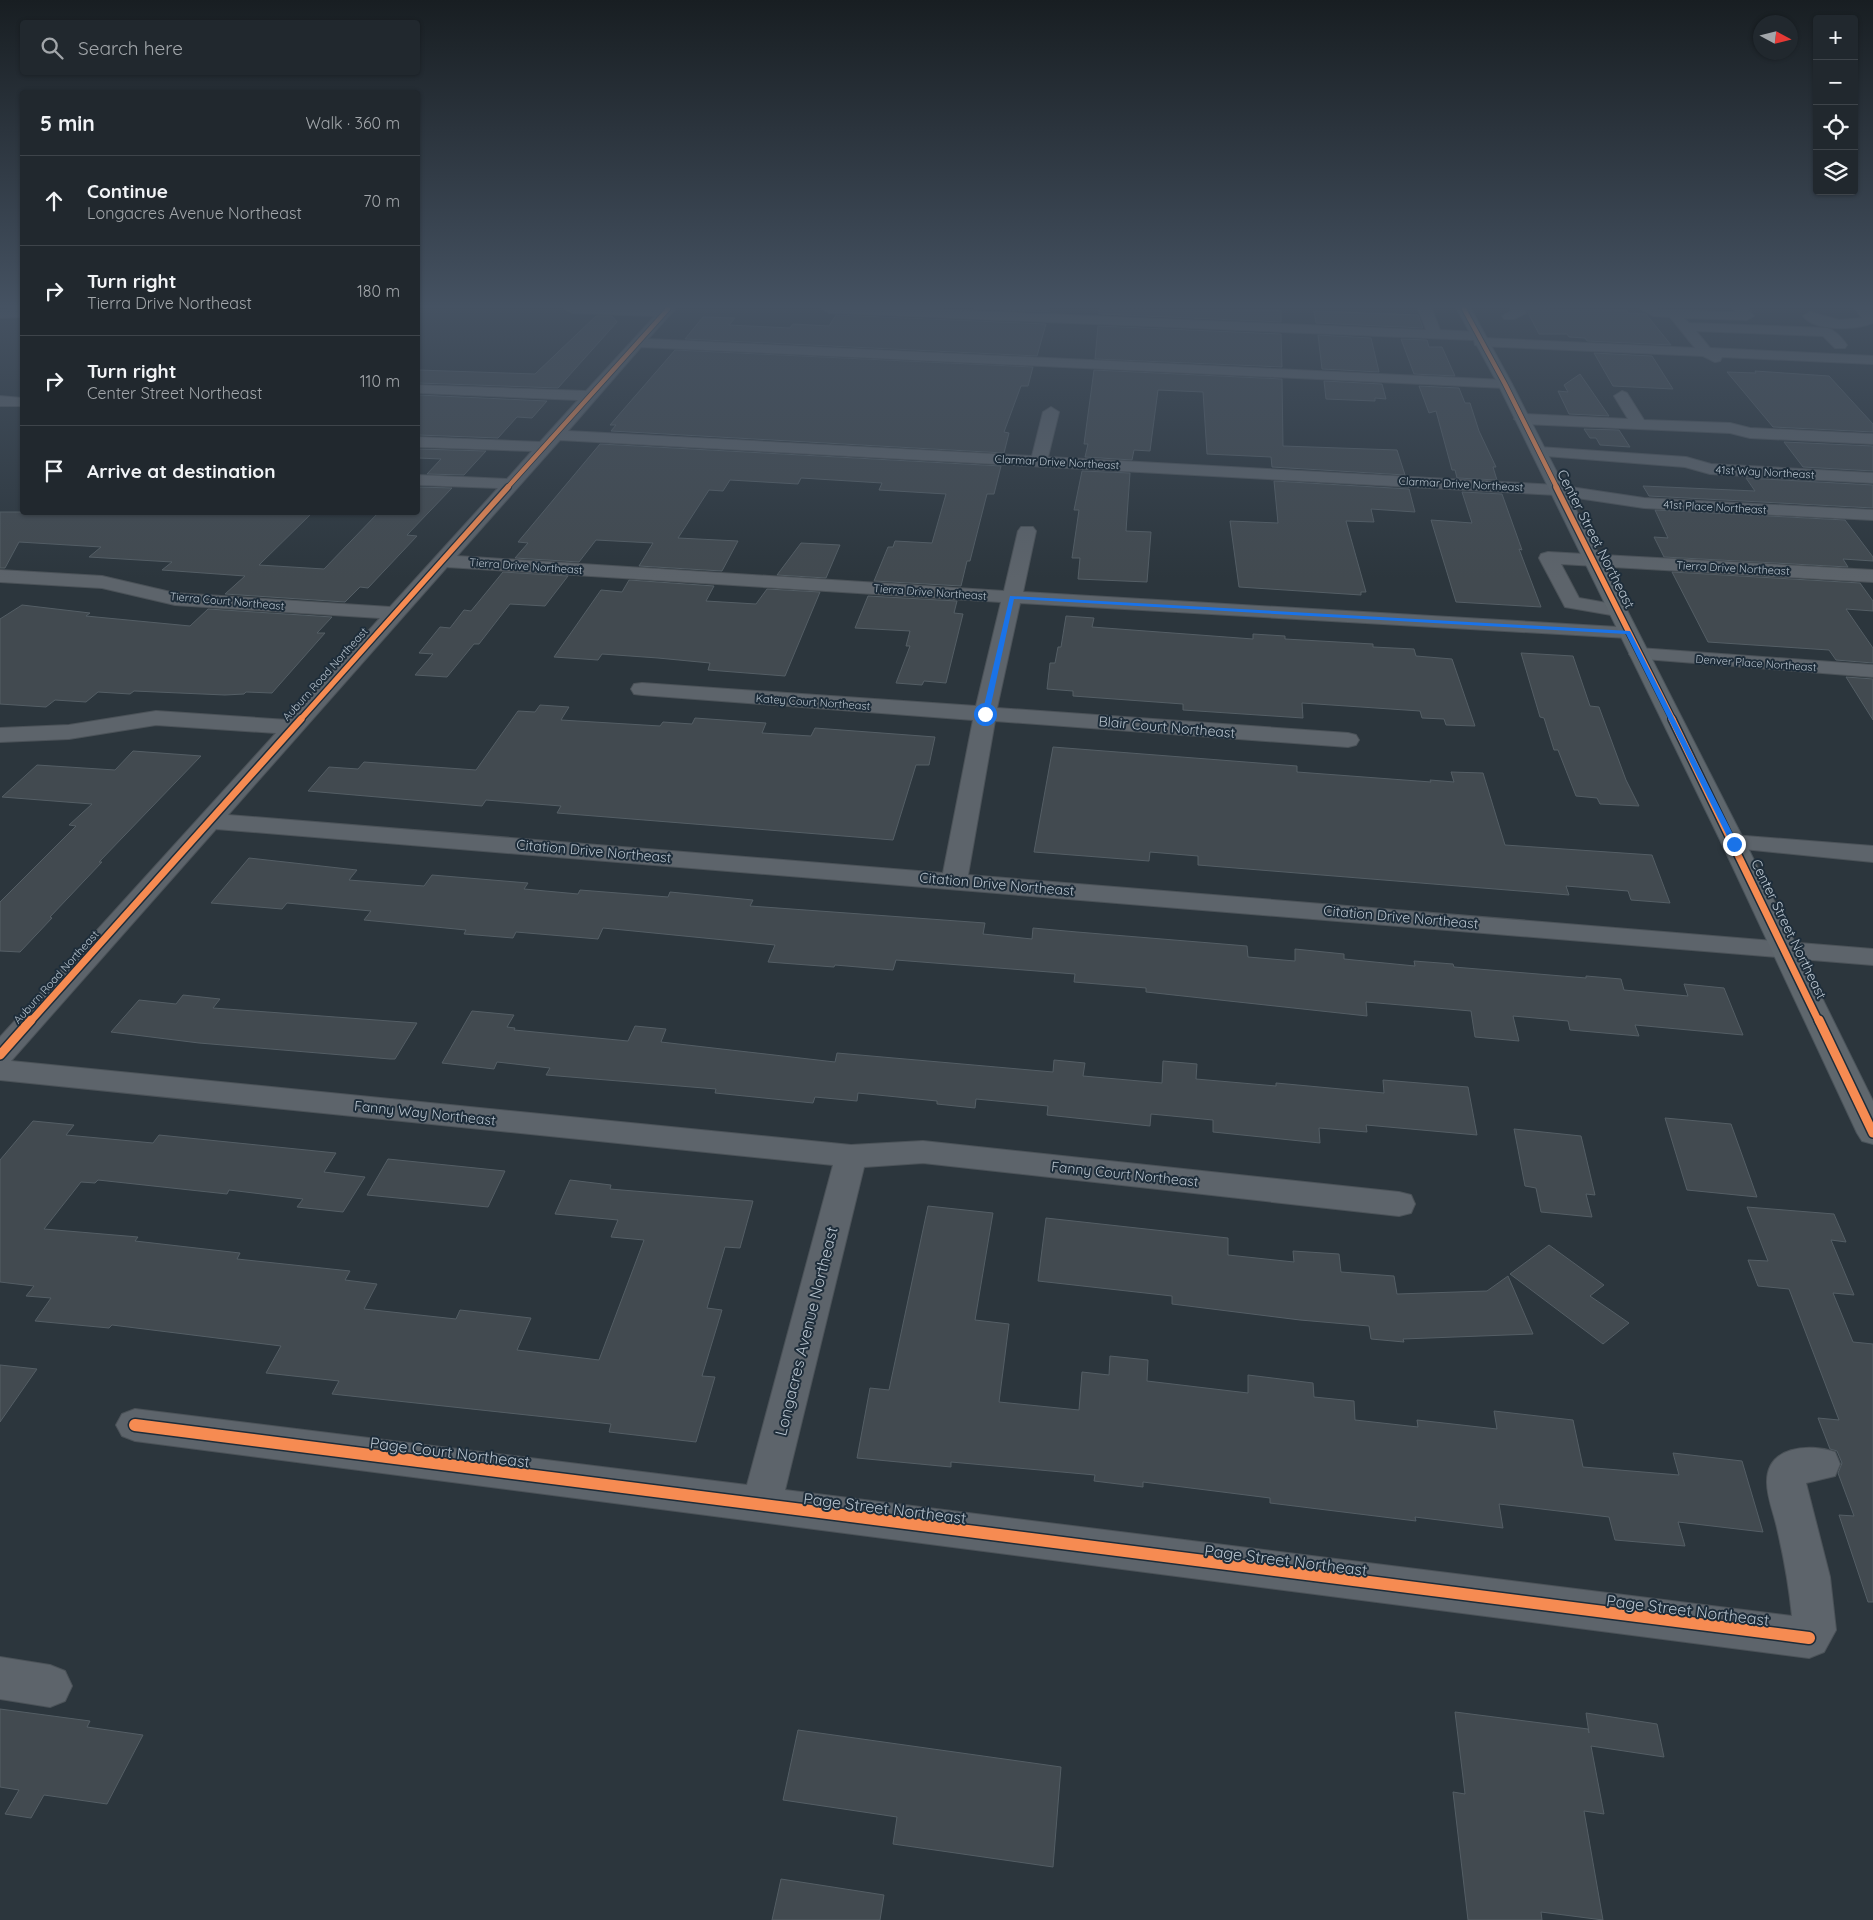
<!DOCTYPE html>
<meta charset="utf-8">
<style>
body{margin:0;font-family:Quicksand,sans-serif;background:#293036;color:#f1f3f6}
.controls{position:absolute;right:15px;top:15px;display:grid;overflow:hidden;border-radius:5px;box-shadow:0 1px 4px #0004}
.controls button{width:45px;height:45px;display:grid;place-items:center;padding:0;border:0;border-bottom:1px solid #3e444a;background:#21282e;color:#f1f3f6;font:25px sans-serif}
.compass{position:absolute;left:1753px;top:15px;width:45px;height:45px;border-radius:50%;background:#21282e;box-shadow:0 1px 4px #0004;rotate:97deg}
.stop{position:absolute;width:15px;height:15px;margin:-11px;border:4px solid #1a73e8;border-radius:50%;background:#fff}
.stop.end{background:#1a73e8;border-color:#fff;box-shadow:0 1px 5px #0008}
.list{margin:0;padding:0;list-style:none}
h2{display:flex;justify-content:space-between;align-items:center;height:65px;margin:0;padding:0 20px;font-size:21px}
h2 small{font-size:16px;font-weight:400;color:#a2a6aa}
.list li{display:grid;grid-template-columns:32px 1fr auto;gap:15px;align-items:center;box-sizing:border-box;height:90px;padding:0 20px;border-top:1px solid #3e444a}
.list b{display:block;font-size:19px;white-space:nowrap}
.list p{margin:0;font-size:16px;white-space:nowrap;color:#a2a6aa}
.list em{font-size:16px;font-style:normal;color:#a2a6aa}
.icon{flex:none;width:28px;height:28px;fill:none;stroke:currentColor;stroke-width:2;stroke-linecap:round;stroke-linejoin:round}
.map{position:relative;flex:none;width:1873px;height:1920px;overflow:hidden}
.search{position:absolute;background:#21282e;box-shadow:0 1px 4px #0004;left:20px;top:20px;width:400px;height:55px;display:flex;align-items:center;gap:12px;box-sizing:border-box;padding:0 18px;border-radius:5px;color:#a2a6aa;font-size:19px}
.panel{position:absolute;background:#21282e;box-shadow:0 1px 4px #0004;left:20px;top:90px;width:400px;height:425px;border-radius:5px}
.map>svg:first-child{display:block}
.building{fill:#424a50;stroke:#545e65}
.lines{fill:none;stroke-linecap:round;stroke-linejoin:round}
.minor-casing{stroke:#4b5258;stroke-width:2}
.major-casing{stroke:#4a535a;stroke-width:2}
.minor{fill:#5d646b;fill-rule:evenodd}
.major{fill:#5f676d;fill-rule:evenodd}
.cycleway-far4-casing{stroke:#1e2d3a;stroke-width:6}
.cycleway-far3-casing{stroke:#1e2d3a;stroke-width:8}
.cycleway-far2-casing{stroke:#1e2d3a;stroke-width:10}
.cycleway-far1-casing{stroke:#1e2d3a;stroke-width:12}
.cycleway-casing{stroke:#1e2d3a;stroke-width:15}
.cycleway-far4{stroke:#f68b52;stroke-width:4.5}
.cycleway-far3{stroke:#f68b52;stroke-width:5.5}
.cycleway-far2{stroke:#f68b52;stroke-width:7}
.cycleway-far1{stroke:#f68b52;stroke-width:9}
.cycleway{stroke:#f68b52;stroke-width:12}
.route{fill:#1a73e8}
.labels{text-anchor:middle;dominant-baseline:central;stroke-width:4;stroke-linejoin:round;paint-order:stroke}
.far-street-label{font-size:11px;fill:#b7c3ce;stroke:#1e2d3a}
.street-label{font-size:14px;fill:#b7c3ce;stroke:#1e2d3a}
.near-street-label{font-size:16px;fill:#b7c3ce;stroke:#1e2d3a}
</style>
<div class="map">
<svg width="1873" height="1920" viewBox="0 0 1873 1920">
<rect width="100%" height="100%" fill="#2c363d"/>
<!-- building -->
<g class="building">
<polygon points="974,309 1050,309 1049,312"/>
<polygon points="1099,309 1281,310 1281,322 1099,314"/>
<polygon points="1526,309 1626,310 1628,313 1646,314 1671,345 1587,341 1585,338 1569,337 1567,334 1539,334"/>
<polygon points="1314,311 1418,315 1423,328 1316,323"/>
<polygon points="836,315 1046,324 1037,356 685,339 703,317 735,318 729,325 790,328 793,324 829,326"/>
<polygon points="596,316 612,316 617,322 558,388 418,383 418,370 535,374"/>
<polygon points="1098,326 1281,334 1282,367 1095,359"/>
<polygon points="1318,335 1371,338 1379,372 1322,369"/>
<polygon points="1401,339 1427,340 1429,347 1442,347 1455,376 1414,374"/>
<polygon points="675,350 1033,367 1028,386 1021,386 1004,432 1009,433 1004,453 611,431 616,425 610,425"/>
<polygon points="1594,353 1652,356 1673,389 1613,386"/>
<polygon points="1094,370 1282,379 1283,446 1397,450 1405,475 1272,467 1271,457 1207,454 1203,392 1158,390 1150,451 1134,450 1132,460 1085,457 1088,444 1084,444"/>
<polygon points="1755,371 1829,376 1873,424 1873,432 1773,427 1727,372 1756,373"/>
<polygon points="1580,374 1609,416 1569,414 1558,391 1568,392 1564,385"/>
<polygon points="1324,381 1382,384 1386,399 1375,398 1375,401 1326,399"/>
<polygon points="1419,386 1459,388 1465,403 1470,403 1479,431 1496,467 1493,467 1497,480 1457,478 1455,470 1452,470 1436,411 1429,413"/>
<polygon points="418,395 547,401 532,418 517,417 498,438 418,435"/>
<polygon points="1584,429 1619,430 1630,447 1600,445 1596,438 1590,438"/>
<polygon points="1784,442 1873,446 1873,471 1803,467"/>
<polygon points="600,444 1001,466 994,494 987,494 970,561 967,561 961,586 874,581 888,547 893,547 895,541 932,543 946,494 879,490 882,483 801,478 798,484 730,480 723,491 709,490 678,538 738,541 722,571 639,566 653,543 596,540 579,562 515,558 528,543 518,542"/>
<polygon points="418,449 486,451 464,475 427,474 441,459 418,458"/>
<polygon points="1082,471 1130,473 1126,531 1151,532 1147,582 1078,579 1080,558 1072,558 1079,510 1074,510"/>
<polygon points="1746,478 1873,485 1873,508 1649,496 1643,486 1755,491"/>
<polygon points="1274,481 1409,489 1415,512 1371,509 1374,522 1346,521 1366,592 1361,592 1361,595 1239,587 1230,521 1278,523"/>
<polygon points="418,487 452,488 407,535 417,536 368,588 360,587 345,602 225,594 245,576 162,570 172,562 89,557 101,547 19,542 5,568 0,568 0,512 313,512 259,565 324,569 379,512 418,512"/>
<polygon points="1462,492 1502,494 1522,550 1519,549 1541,607 1456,602 1431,520 1472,523"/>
<polygon points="1655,510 1845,520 1873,557 1873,561 1843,559 1848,567 1664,557 1654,537 1668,538"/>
<polygon points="801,543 840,545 826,578 777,575"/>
<polygon points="503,572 568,576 545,606 510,604 479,644 474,644 447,677 415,675 433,654 419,653 440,627 450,628 464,610 471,611"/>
<polygon points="1672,572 1860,583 1873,601 1873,611 1846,609 1873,648 1873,663 1836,660 1829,650 1708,642"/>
<polygon points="629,580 714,586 706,601 756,604 767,589 820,592 785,676 708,670 710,663 658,658 602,654 598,660 554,657 601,590 622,592"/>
<polygon points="868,596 957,601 954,613 963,614 946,683 924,681 922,685 896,683 910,646 906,646 910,631 855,628"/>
<polygon points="22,605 90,613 86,616 190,626 208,609 332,617 317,633 325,633 272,693 246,692 244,694 225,695 134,691 130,694 98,692 86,702 55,700 46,707 0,704 0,619"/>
<polygon points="1066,616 1094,618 1092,627 1253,639 1253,634 1285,636 1285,639 1373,644 1373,647 1414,649 1416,656 1452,659 1475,726 1446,725 1444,719 1422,718 1420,711 1302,703 1303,718 1183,710 1183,704 1073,696 1073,691 1047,689 1050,663 1055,663 1058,647 1061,647"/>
<polygon points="1521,653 1573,656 1590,706 1599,707 1626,780 1639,806 1600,804 1597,798 1576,796 1558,750 1554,750 1544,718 1540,717"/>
<polygon points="1846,677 1873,679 1873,720"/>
<polygon points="540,705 569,707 561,720 660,726 663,722 692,724 695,718 766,723 762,733 811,736 815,728 935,737 929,765 916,765 893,840 557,813 561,806 486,800 482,806 308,791 329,767 358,769 364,762 476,770 518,711 535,712"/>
<polygon points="1053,747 1297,766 1297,772 1431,782 1430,780 1454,782 1451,772 1483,773 1505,845 1652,855 1670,903 1631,900 1628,891 1566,886 1569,895 1198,865 1198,856 1150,852 1149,861 1034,852"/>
<polygon points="133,751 201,756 99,862 102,862 50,917 52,918 20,952 0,951 0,902 76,826 69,825 92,804 2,797 37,765 115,770"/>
<polygon points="249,858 357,870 349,880 424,886 432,875 528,883 524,889 578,894 580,890 668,897 670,892 753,900 750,906 985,923 983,934 1032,939 1033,928 1077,932 1247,946 1248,957 1295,961 1295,949 1344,954 1344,959 1415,966 1414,961 1453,964 1454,967 1586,978 1586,976 1621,979 1624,990 1688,996 1684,984 1724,988 1743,1035 1635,1025 1639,1036 1570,1030 1568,1021 1513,1016 1519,1041 1475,1037 1471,1011 1366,1002 1367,1016 1146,992 1146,988 1074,982 1075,974 896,960 893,970 835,965 834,967 768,962 775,945 603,928 598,939 516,932 513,938 464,934 466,930 364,920 371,911 287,903 282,909 211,903"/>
<polygon points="183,995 220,999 213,1008 417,1023 395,1059 390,1059 199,1043 111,1032 139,1000 176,1004"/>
<polygon points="472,1011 514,1015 507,1027 515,1028 514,1030 628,1041 635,1026 666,1029 661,1042 835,1062 837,1053 1053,1072 1054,1060 1085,1063 1083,1076 1162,1083 1163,1061 1197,1064 1196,1079 1276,1086 1276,1083 1384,1093 1383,1080 1468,1087 1477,1135 1366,1125 1367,1132 1319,1128 1320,1143 1213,1132 1213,1120 1151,1114 1150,1126 1047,1115 1048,1106 976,1099 975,1108 937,1104 937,1101 858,1093 857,1101 815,1097 813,1103 715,1093 716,1089 546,1075 550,1068 497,1062 494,1069 442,1063"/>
<polygon points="1665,1118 1731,1124 1757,1197 1687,1190"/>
<polygon points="33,1121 74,1125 66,1135 153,1143 159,1135 336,1153 324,1172 365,1177 343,1212 297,1207 303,1199 229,1190 227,1194 98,1180 95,1183 81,1182 44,1229 138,1237 135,1241 240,1253 237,1259 350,1271 345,1280 377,1284 364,1309 456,1319 460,1310 531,1318 517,1350 599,1360 644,1240 611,1237 618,1220 555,1214 570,1180 611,1185 610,1189 753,1201 740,1248 725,1247 707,1308 722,1310 702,1376 715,1377 696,1442 609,1432 611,1424 332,1394 339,1381 266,1373 281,1346 112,1325 109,1328 35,1321 51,1298 26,1296 34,1286 0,1282 0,1160"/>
<polygon points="1514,1129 1581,1136 1595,1195 1586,1194 1592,1217 1541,1212 1536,1188 1525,1186"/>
<polygon points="388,1159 505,1171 488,1207 367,1195"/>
<polygon points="928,1206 993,1213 975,1320 1009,1324 999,1402 1079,1410 1082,1372 1109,1375 1110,1356 1148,1360 1147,1381 1248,1393 1248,1375 1313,1383 1314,1397 1354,1401 1355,1420 1418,1427 1417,1420 1497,1429 1494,1411 1573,1420 1583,1467 1679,1475 1673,1453 1742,1461 1763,1532 1678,1522 1685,1546 1615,1540 1609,1517 1499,1504 1503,1528 1415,1517 1416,1521 1270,1503 1270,1498 1143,1482 1143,1487 1094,1481 1095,1475 951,1462 951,1467 857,1458 870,1388 889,1390"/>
<polygon points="1747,1207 1834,1214 1846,1242 1831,1240 1854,1295 1833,1293 1853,1342 1873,1344 1873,1602 1868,1602 1839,1515 1854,1516 1838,1473 1842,1463 1837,1451 1830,1449 1818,1418 1839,1420 1789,1289 1758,1286 1748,1260 1768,1261"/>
<polygon points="1046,1218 1228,1238 1228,1255 1294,1262 1293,1251 1339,1254 1341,1272 1394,1276 1397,1294 1487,1291 1508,1276 1533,1334 1403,1339 1404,1342 1371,1339 1369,1326 1300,1320 1172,1304 1172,1296 1038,1281"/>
<polygon points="1549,1245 1604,1285 1590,1296 1629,1323 1603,1344 1510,1274"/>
<polygon points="0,1365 37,1369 0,1422"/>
<polygon points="0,1709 90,1721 87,1727 143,1735 107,1804 44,1795 31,1818 5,1814 19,1790 0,1787"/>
<polygon points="1455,1712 1588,1729 1589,1733 1586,1713 1657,1724 1664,1757 1591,1746 1604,1814 1584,1811 1603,1920 1541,1912 1542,1920 1468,1920 1453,1792 1465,1794"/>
<polygon points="798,1730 1061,1767 1053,1867 893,1844 897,1817 783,1800"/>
<polygon points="781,1879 884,1895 880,1920 772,1920"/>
</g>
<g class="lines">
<defs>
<g id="minor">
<polygon points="22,309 22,317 0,318 0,310"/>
<path d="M565 309H675L648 339 1505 380 1512 384 1505 388 641 347 568 431 1032 456 1043 412 1051 407 1059 412 1048 457 1557 485 1644 498 1873 510V520L1644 508 1557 495 560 440 457 556 1004 591 1018 531 1021 527H1033L1036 531 1023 592 1635 628 1638 632 1635 636 1628 638 1020 603 997 708 1348 733 1356 735 1359 740 1356 745 1348 747 995 721 968 875 1873 949V965L216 829 11 1061 851 1145 923 1141 1399 1192 1411 1195 1415 1204 1411 1213 1399 1216 923 1163 864 1167 785 1490 1792 1616C1789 1586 1784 1558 1777 1528 1774 1514 1767 1497 1767 1483 1766 1446 1809 1443 1835 1452L1840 1464 1835 1476 1806 1483 1830 1577 1836 1630 1824 1652 1809 1658 135 1441 122 1436 116 1425 122 1414 135 1409 747 1485 833 1165 0 1080V1037L276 733 156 725 69 739 0 742V728L69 725 156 711 288 720 380 618 175 605 102 588 0 582V570L102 576 175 593 390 607 498 488 418 485V475L507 479 532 451 418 447V437L540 442 578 400 418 393V385L586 391 655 316 572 313ZM447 567 1001 602 976 706 642 683 634 684 631 689 634 694 642 695 973 720 943 873 228 815Z"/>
<path d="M822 309H927L1426 330 1418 309H1432L1440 330 1477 332 1482 333 1483 338 1695 348 1670 317 1653 316 1641 309 1735 312 1733 309H1748L1754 316 1747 320 1684 318 1689 323 1827 328C1835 330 1842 338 1847 345L1845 348H1835L1823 336 1696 331 1710 348 1873 356V364L1722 357 1720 361 1715 362 1703 356 1480 346 1475 345 1474 340 829 313Z"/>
<polygon points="1510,309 1524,309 1526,313 1514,319 1504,319 1502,316 1511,311"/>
<path d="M1855 309H1870L1873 312V323C1856 330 1816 332 1803 316L1810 312 1839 320 1862 318Z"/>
<polygon points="1622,391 1627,393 1644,420 1730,423 1750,428 1873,434 1873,444 1750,438 1730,433 1522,424 1514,419 1522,414 1628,419 1614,396"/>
<polygon points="0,396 22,398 22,406 0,406"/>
<polygon points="1539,447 1686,457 1711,464 1873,473 1873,483 1710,474 1685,467 1533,455 1531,452"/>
<polygon points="1548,552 1873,570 1873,582 1561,564 1579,598 1624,606 1627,610 1624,614 1617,616 1565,607 1539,558 1541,554"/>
<polygon points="1639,648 1873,665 1873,677 1632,658 1629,654 1632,650"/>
<polygon points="1733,835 1873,846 1873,862 1724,847 1721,842 1724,837"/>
<polygon points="0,1657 50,1665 65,1671 72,1686 65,1701 50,1707 0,1699"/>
</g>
<polygon id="major" points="1457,309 1471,309 1512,384 1746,844 1873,1101 1873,1144 1862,1141 1857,1133 1722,844 1498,384"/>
</defs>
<!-- minor casing -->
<use href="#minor" class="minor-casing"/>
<!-- major casing -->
<use href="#major" class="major-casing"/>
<!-- minor -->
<use href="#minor" class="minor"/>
<!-- major -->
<use href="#major" class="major"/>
<defs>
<g id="cycleway-far4">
<polyline points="1464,309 1505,384 1557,488"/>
<polyline points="507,488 668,309"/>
</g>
<g id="cycleway-far3">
<polyline points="1556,487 1673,720"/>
<polyline points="300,720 508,487"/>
</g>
<g id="cycleway-far2">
<polyline points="1672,719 1819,1022"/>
<polyline points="30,1022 301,719"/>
</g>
<g id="cycleway-far1">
<polyline points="1819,1020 1873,1133"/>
<polyline points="0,1055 31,1020"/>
</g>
<polyline id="cycleway" points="135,1425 1809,1638"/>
</defs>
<!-- cycleway-far4 casing -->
<use href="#cycleway-far4" class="cycleway-far4-casing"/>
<!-- cycleway-far3 casing -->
<use href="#cycleway-far3" class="cycleway-far3-casing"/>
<!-- cycleway-far2 casing -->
<use href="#cycleway-far2" class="cycleway-far2-casing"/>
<!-- cycleway-far1 casing -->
<use href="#cycleway-far1" class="cycleway-far1-casing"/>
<!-- cycleway casing -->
<use href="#cycleway" class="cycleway-casing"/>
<!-- cycleway-far4 -->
<use href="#cycleway-far4" class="cycleway-far4"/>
<!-- cycleway-far3 -->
<use href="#cycleway-far3" class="cycleway-far3"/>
<!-- cycleway-far2 -->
<use href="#cycleway-far2" class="cycleway-far2"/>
<!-- cycleway-far1 -->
<use href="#cycleway-far1" class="cycleway-far1"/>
<!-- cycleway -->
<use href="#cycleway" class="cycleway"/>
</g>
<!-- sky -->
<linearGradient id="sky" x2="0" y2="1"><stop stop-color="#181e22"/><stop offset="0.53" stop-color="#455262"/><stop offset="1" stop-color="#455262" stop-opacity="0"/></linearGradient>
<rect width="1873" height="578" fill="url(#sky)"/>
<!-- route -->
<polygon class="route" points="1010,596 1630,631 1738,844 1734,847 1731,844 1626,634 1014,599 989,714 985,716 982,714"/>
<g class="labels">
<!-- far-street labels -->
<g class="far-street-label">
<text transform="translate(1057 462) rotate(3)">Clarmar Drive Northeast</text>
<text transform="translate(1765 472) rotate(3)">41st Way Northeast</text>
<text transform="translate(1461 484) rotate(3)">Clarmar Drive Northeast</text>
<text transform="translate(1715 507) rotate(3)">41st Place Northeast</text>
<text transform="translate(526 566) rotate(4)">Tierra Drive Northeast</text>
<text transform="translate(1733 568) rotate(3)">Tierra Drive Northeast</text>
<text transform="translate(930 592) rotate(4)">Tierra Drive Northeast</text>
<text transform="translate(227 601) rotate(5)">Tierra Court Northeast</text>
<text transform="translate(1756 663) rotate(4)">Denver Place Northeast</text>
<text transform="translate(325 674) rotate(-48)">Auburn Road Northeast</text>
<text transform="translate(813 702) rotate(4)">Katey Court Northeast</text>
<text transform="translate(56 977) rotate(-48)">Auburn Road Northeast</text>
</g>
<!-- street labels -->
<g class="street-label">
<text transform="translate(1596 539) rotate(63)">Center Street Northeast</text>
<text transform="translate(1167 727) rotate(5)">Blair Court Northeast</text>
<text transform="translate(594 851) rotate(5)">Citation Drive Northeast</text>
<text transform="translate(997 884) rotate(5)">Citation Drive Northeast</text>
<text transform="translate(1401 917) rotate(5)">Citation Drive Northeast</text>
<text transform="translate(1789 929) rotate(64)">Center Street Northeast</text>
<text transform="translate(425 1113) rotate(6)">Fanny Way Northeast</text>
<text transform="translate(1125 1174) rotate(6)">Fanny Court Northeast</text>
</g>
<!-- near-street labels -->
<g class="near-street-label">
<text transform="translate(806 1331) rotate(-76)">Longacres Avenue Northeast</text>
<text transform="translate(450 1452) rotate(7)">Page Court Northeast</text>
<text transform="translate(885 1508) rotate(7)">Page Street Northeast</text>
<text transform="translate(1286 1560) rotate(7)">Page Street Northeast</text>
<text transform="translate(1688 1610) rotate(7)">Page Street Northeast</text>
</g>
</g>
</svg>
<div class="controls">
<button>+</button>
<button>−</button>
<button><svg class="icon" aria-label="locate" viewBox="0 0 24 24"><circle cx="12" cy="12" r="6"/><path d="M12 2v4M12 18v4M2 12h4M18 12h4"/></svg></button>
<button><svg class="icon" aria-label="layers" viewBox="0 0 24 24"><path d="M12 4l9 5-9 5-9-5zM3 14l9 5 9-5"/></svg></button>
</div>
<svg class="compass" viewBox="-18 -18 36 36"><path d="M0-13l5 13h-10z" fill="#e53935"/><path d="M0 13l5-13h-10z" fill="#a2a6aa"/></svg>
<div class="stop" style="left:985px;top:714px"></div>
<div class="stop end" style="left:1734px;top:844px"></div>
<div class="search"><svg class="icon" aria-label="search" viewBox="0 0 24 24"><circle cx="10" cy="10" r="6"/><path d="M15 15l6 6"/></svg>Search here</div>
<section class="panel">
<h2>5 min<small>Walk · 360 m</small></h2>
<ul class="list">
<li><svg class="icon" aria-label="ahead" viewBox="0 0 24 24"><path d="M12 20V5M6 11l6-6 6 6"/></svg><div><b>Continue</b><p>Longacres Avenue Northeast</p></div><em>70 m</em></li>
<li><svg class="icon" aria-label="right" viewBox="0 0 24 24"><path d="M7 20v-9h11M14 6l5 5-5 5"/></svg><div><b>Turn right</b><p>Tierra Drive Northeast</p></div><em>180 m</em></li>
<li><svg class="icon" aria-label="right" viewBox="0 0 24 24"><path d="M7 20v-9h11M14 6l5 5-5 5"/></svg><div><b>Turn right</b><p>Center Street Northeast</p></div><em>110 m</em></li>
<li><svg class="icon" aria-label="arrive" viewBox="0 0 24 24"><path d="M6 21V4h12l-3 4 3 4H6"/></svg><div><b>Arrive at destination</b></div></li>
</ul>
</section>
</div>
